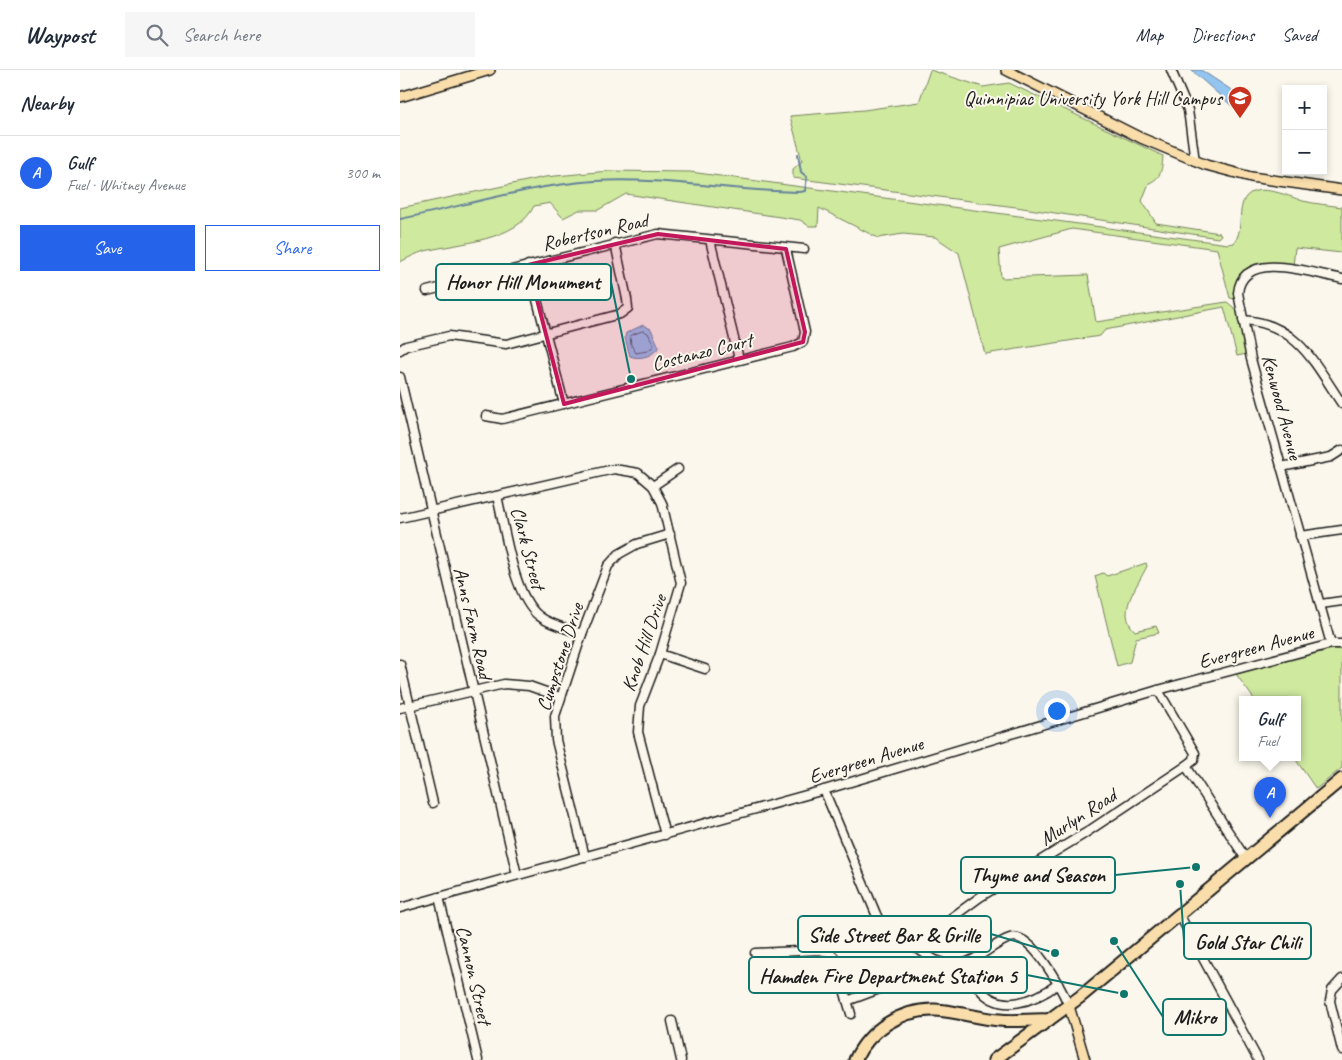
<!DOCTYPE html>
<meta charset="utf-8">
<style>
body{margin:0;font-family:Caveat,sans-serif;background:#f6f6f7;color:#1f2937}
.controls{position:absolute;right:15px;top:15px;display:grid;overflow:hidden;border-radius:0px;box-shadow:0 2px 8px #0003}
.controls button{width:45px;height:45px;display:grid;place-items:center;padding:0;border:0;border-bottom:1px solid #e0e1e3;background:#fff;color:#1f2937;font:25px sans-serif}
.you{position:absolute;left:656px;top:640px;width:18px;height:18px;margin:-12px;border:4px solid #fff;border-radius:50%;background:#1a73e8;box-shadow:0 0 0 8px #1a73e833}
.badge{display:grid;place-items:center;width:32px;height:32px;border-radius:50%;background:#2563eb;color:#fff;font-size:16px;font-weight:700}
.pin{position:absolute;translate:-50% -41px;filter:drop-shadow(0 1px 2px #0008)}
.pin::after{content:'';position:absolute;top:26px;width:18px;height:15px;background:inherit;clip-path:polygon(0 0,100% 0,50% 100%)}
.popup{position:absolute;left:839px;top:626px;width:62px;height:65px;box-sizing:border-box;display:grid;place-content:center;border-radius:0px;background:#fff;filter:drop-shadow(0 1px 4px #0005);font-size:16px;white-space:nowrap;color:#747a83}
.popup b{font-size:19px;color:#1f2937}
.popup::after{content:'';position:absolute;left:50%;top:100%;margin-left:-10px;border:10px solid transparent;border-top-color:#fff}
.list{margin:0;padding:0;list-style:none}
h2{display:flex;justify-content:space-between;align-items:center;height:65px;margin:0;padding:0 20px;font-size:21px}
h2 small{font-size:16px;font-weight:400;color:#747a83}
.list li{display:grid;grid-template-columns:32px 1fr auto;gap:15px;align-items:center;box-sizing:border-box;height:75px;padding:0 20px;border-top:1px solid #e0e1e3}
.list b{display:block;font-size:19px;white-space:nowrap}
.list p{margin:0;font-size:16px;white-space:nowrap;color:#747a83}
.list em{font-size:16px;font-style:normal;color:#747a83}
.actions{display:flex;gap:10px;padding:15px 20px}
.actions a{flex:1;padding:11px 0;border:1px solid #2563eb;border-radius:0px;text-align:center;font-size:18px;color:#2563eb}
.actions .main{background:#2563eb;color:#fff}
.icon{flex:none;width:28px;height:28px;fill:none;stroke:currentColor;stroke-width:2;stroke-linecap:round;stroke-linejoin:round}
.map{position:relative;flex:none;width:942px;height:990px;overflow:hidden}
header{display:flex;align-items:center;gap:30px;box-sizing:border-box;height:70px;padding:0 25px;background:#fff;border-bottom:1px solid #e0e1e3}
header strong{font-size:24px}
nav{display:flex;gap:28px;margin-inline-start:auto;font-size:18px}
.search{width:350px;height:45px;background:#f6f6f7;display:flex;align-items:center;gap:12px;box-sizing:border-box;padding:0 18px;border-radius:0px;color:#747a83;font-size:19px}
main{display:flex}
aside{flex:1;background:#fff}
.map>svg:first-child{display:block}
.green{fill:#cfe99f;stroke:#76825e}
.water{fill:#94c4f0;stroke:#64819b}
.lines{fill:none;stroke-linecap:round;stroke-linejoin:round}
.shore{stroke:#4c5f71;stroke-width:1}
.stream{stroke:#64819b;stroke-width:2}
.minor-casing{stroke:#1c1c1c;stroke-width:11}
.major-casing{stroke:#1c1c1c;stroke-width:12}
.highway-casing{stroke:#1c1c1c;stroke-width:15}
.minor{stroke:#fbf7ec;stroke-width:8}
.major{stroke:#f9deab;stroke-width:9}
.highway{stroke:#f9deab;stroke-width:11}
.marked{fill:#c2185b;fill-opacity:0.2;stroke:#c2185b;stroke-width:4;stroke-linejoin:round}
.labels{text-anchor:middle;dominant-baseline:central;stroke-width:4;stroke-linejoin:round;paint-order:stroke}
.poi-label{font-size:20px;fill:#1c1c1c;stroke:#fbf7ec;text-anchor:end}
.street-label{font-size:20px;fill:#1c1c1c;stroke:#fbf7ec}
.leader{fill:none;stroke:#0f766e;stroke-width:2}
.callout-dot{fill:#0f766e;stroke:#fbf7ec;stroke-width:2}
.callout{fill:#fbf7ec;stroke:#0f766e;stroke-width:2}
.callout-label{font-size:21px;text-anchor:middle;font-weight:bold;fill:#1c1c1c}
</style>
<header>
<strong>Waypost</strong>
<div class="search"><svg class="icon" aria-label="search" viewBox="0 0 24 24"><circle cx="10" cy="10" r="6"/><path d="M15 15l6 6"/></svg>Search here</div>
<nav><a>Map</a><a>Directions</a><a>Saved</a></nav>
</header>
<main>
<aside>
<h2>Nearby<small></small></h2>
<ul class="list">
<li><span class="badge">A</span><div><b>Gulf</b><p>Fuel · Whitney Avenue</p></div><em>300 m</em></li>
</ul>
<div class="actions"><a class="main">Save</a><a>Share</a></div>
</aside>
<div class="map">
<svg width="942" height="990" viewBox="0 0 942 990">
<rect width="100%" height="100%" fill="#fbf7ec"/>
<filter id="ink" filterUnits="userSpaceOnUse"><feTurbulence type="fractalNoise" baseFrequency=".02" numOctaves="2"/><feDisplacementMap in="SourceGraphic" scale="10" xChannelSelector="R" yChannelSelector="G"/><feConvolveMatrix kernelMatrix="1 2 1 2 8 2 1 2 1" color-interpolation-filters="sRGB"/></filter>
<g filter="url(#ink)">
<!-- green -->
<g class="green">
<path d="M530 0 583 17 609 13 763 86C762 98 762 108 749 113L742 131 756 153 820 163 821 165 818 168 616 137 393 108V99L402 91 390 46 464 40 519 32Z"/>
<path d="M209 101 290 102 828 174 834 173C843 161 838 146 843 132 852 109 888 126 903 131 916 134 929 135 942 137V183L895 178 893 196C857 190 845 189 836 229L830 228 817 179 672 159 599 179 601 208 688 205 696 252 827 232 838 241 847 284 837 286 824 237 705 260 700 266 585 284 559 183 535 167 503 164 478 168 419 138 418 156H409L400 150 226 124 198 140H179L163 148 150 133 134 136C118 171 58 173 25 181 17 183 8 188 0 192V138L145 107Z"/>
<path d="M746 493 747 496C738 516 715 542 735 561L756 556 759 563 736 568 730 592 717 596 695 506 703 503 707 506Z"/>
<polygon points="933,579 942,579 942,698 916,719 894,687 898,687 898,629 854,629 836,604"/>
</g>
<!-- water -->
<g class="water">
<polygon points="791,0 801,0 839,25 843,32 833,37"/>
<path d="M243 255 251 259 259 277C253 286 240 290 230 286L225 268 226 263Z"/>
</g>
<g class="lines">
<!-- shore -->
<polygon class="shore" points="243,261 248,263 254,276 247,281 236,283 231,275 230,266"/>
<!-- stream -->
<path class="stream" d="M0 149C65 136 129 115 195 111 263 107 332 121 400 122L405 121 407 107 401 102 398 84"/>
<defs>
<g id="minor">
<polyline points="771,0 788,40 795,91"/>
<polyline points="310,170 339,289"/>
<polyline points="128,195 164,334"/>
<polyline points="27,221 258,164 404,179"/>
<path d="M843 250C897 253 915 294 942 334"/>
<polyline points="0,280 6,276 49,266 106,274 220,244 228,238 227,229 215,173"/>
<polyline points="0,307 117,805"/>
<polyline points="86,346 102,349 393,277 403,272 405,262 386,179"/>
<polyline points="881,397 931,387 942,380"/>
<polyline points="253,416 278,399"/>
<path d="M97 426C105 458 113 526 139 546 150 555 169 559 182 564"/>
<polyline points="0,448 214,399 238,403 253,416 262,433 281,513 260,584 240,636 238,662 265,765"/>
<polyline points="900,466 942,460"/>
<polyline points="921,534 942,531"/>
<path d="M931 574 851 289 838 223C842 178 913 203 942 209"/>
<polyline points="260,584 305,599"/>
<polyline points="0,594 33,733"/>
<polyline points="758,620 795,683 794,690 786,696 846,789"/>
<polyline points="0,638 104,614 129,616 160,627"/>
<path d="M424 720 476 844C486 865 494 864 512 875 524 883 541 897 556 895 576 893 592 874 610 868 631 860 662 920 669 936"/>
<polyline points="185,787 156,670 155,646 182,564 208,496 219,484 237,474 270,464"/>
<polyline points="39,827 78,990"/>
<polyline points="0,838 424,720 758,620 931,574 942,574"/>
<polyline points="779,844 858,990"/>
<polyline points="513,876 580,827 684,764 786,696"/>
<polyline points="355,883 420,880 429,882 435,888 451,944"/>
<polyline points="942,909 932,920 930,931 942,980"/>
<path d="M579 918C600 945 635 931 658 914"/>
<polyline points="447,931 482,918 539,891"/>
<polyline points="272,951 281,990"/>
</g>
<g id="major">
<polyline points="606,0 741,68 806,95 851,107 942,120"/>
<polyline points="0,27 90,0"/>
<polyline points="669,936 685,990"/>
</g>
<g id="highway">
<path d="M455 990C469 960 501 939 535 940 556 941 577 948 599 950 616 952 632 949 649 950"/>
<polyline points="594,990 680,927 942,709"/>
</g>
</defs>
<!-- minor casing -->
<use href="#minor" class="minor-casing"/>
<!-- major casing -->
<use href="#major" class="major-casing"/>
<!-- highway casing -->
<use href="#highway" class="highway-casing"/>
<!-- minor -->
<use href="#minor" class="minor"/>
<!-- major -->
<use href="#major" class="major"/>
<!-- highway -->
<use href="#highway" class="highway"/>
</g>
</g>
<!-- marked area -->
<path class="marked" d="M258 164 386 179 405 262 403 272 164 334 128 195Z"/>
<!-- icons -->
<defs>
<symbol id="university-pin" viewBox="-11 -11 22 30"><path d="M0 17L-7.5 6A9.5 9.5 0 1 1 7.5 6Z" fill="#c8321e" stroke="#fbf7ec"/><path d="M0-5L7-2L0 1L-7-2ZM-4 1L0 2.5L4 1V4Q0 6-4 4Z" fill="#fff"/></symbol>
</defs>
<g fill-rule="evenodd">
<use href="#university-pin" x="826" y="14" width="28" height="38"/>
</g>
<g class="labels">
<!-- poi labels -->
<g class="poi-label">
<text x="822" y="28">Quinnipiac University York Hill Campus</text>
</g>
<!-- street labels -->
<g class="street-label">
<text transform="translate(195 162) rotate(-13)">Robertson Road</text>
<text transform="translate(302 282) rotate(-14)">Costanzo Court</text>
<text transform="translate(882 337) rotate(75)">Kenwood Avenue</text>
<text transform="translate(128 478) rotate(75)">Clark Street</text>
<text transform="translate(73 553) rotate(77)">Anns Farm Road</text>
<text transform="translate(244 573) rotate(-71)">Knob Hill Drive</text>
<text transform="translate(856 577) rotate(-15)">Evergreen Avenue</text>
<text transform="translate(160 587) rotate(-72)">Cumpstone Drive</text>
<text transform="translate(466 690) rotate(-17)">Evergreen Avenue</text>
<text transform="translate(678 747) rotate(-33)">Murlyn Road</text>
<text transform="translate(74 905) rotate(77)">Cannon Street</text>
</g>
</g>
<!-- callouts -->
<path class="leader" d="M231 309L211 212M796 797L715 805M655 883L591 864M780 814L784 871M724 924L627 905M714 871L763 947"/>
<g class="callout-dot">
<circle cx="231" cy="309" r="5"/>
<circle cx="796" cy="797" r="5"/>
<circle cx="655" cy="883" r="5"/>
<circle cx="780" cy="814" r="5"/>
<circle cx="724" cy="924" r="5"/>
<circle cx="714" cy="871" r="5"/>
</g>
<g class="callout">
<rect x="36" y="194" width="175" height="36" rx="5"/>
<rect x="561" y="787" width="154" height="36" rx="5"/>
<rect x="398" y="846" width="193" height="36" rx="5"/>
<rect x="784" y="853" width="127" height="36" rx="5"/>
<rect x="349" y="887" width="278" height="36" rx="5"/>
<rect x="763" y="929" width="63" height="36" rx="5"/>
</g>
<g class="callout-label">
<text x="123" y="219">Honor Hill Monument</text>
<text x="638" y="812">Thyme and Season</text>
<text x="494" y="872">Side Street Bar &amp; Grille</text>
<text x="848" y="879">Gold Star Chili</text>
<text x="488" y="913">Hamden Fire Department Station 5</text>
<text x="795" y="954">Mikro</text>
</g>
</svg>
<div class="controls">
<button>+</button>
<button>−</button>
</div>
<div class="you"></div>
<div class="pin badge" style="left:870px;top:748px">A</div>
<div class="popup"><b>Gulf</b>Fuel</div>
</div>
</main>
